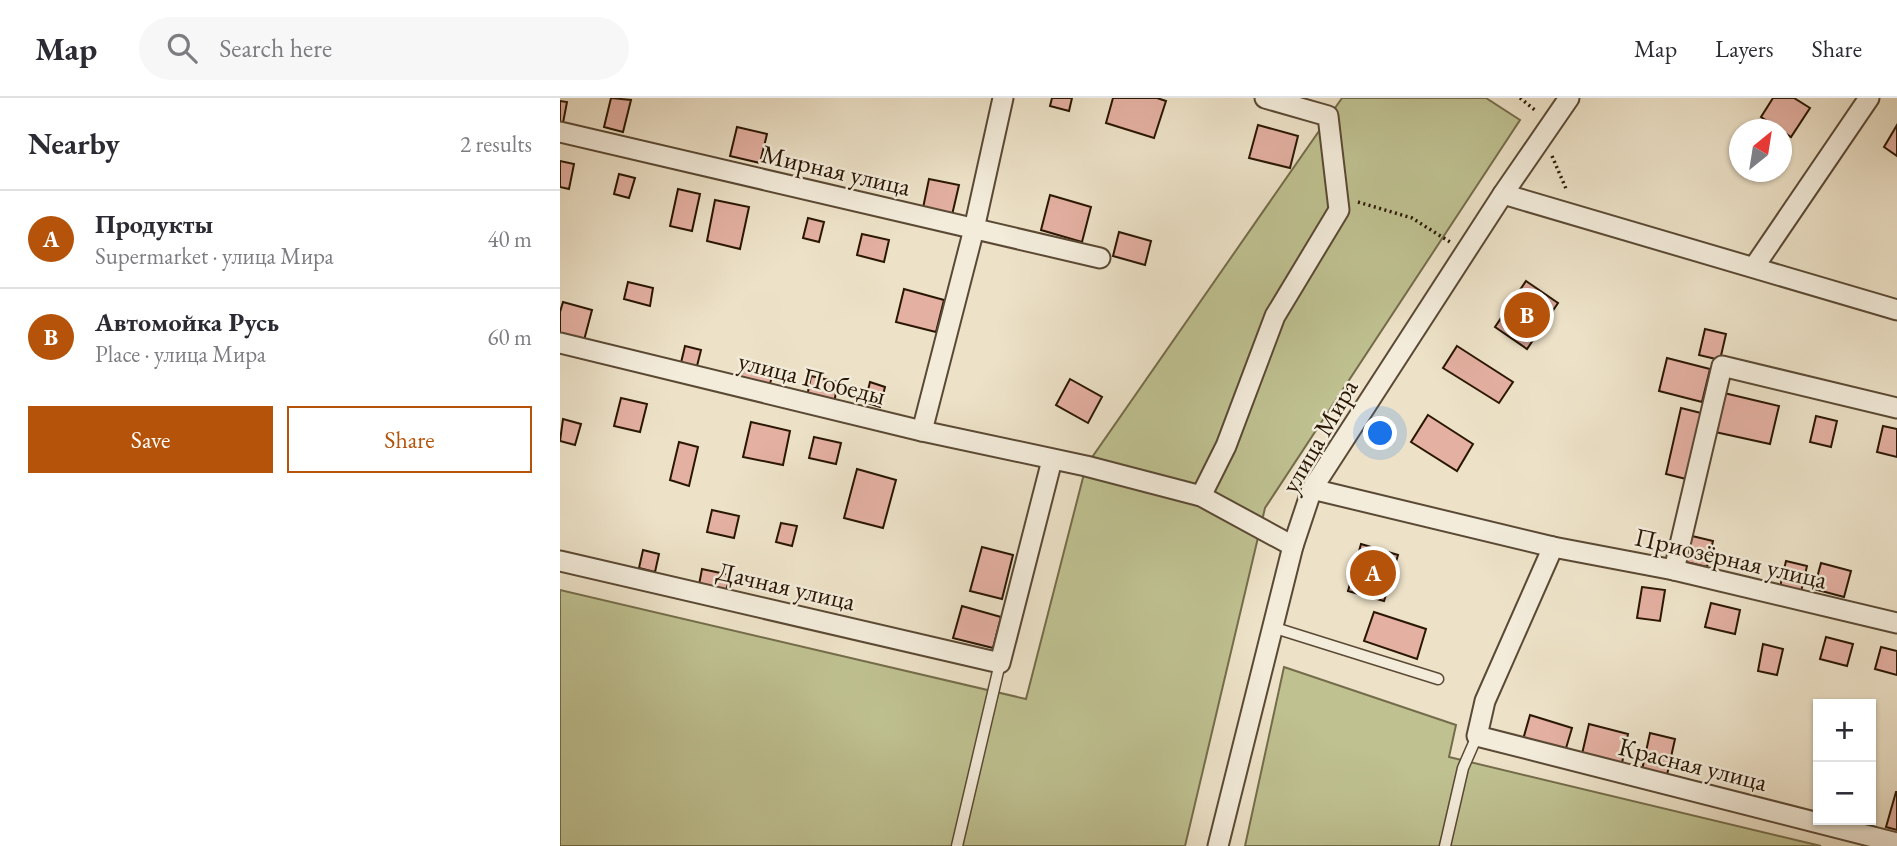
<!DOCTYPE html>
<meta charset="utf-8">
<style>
body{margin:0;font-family:"EB Garamond",serif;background:#f7f7f7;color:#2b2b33}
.controls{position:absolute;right:21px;bottom:21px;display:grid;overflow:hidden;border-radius:0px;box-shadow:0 2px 5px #0004}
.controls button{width:63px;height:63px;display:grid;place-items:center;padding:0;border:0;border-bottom:2px solid #e1e1e2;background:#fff;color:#2b2b33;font:35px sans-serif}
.compass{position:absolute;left:1169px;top:21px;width:63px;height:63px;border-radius:50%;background:#fff;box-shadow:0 2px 5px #0004;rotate:30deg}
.you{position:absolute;left:821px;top:336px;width:24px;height:24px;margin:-18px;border:5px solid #fff;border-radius:50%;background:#1a73e8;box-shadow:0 0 0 10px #1a73e833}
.badge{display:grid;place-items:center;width:46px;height:46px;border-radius:50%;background:#b45309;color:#fff;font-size:23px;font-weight:700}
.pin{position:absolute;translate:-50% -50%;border:4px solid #fff;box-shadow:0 2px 7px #0006}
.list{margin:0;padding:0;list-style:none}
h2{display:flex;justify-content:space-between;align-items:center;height:91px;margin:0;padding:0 28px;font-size:30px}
h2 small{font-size:23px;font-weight:400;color:#7c7c81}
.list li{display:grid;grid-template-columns:46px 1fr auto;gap:21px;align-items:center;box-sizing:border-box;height:98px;padding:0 28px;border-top:2px solid #e1e1e2}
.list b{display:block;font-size:26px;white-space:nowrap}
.list p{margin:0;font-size:23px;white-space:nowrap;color:#7c7c81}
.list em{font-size:23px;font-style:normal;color:#7c7c81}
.actions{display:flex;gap:14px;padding:21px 28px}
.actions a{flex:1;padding:16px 0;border:2px solid #b45309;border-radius:0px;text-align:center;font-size:24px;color:#b45309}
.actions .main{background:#b45309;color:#fff}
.icon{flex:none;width:38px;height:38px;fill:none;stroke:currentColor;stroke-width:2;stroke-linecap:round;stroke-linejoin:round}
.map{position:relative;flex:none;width:1337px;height:748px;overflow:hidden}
header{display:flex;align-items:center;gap:42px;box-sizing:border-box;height:98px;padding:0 35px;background:#fff;border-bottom:2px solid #e1e1e2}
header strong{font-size:33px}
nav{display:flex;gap:38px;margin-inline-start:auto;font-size:24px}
.search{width:490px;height:63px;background:#f7f7f7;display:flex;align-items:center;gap:18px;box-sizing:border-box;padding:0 24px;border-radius:38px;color:#7c7c81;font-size:26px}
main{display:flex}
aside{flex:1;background:#fff}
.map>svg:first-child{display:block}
.green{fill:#bfc191;stroke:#746c4a;stroke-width:2}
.building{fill:#e4b0a2;stroke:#291603;stroke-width:2}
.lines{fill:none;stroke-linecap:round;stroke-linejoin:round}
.lane-casing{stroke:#5a4934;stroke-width:13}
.street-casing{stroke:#5a4934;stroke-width:23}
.path{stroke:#291603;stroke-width:3.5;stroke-dasharray:2 3.5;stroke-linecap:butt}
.lane{stroke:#f3ecdb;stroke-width:10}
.street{stroke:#f3ecdb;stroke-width:19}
.labels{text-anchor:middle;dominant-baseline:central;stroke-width:5;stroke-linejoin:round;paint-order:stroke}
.street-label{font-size:26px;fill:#291603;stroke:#f3ecdb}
</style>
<header>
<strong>Map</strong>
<div class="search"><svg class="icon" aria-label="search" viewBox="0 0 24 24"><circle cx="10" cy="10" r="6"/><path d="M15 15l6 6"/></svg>Search here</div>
<nav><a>Map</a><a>Layers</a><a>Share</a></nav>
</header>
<main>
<aside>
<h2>Nearby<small>2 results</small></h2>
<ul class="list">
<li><span class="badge">A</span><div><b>Продукты</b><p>Supermarket · улица Мира</p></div><em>40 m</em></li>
<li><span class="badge">B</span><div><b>Автомойка Русь</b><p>Place · улица Мира</p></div><em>60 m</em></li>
</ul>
<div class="actions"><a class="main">Save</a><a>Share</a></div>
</aside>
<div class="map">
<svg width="1337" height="748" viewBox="0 0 1337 748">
<rect width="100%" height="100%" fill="#ede2c8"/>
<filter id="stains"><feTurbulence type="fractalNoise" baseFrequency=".00286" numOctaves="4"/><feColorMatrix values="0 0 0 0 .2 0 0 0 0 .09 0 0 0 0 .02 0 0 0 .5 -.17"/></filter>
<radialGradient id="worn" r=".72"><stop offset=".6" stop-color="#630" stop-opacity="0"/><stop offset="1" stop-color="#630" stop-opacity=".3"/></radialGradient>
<!-- green -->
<g class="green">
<polygon points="782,0 926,0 960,22 705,410 625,748 0,748 0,492 466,601 526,368"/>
<polygon points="724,569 896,627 889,659 1261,748 685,748"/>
</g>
<!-- building -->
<g class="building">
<polygon points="51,0 71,2 63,34 44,29"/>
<polygon points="492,0 512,0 509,13 490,8"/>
<polygon points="553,0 597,0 606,3 594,40 546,25"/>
<polygon points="1213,0 1234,0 1250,10 1231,39 1201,19"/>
<polygon points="0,3 7,4 3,25 0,24"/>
<polygon points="698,27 738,38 730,70 689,60"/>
<polygon points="1337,27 1337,58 1324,49"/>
<polygon points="177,29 207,36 200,65 170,58"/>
<polygon points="0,63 14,66 9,91 0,89"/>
<polygon points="59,76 75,80 69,100 54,96"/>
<polygon points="369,81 399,87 392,117 363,110"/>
<polygon points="118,91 140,96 132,133 110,128"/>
<polygon points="490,97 531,109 522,144 481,132"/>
<polygon points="155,102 189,109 180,151 147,143"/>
<polygon points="248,120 264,124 259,144 243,140"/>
<polygon points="559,134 591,143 585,167 553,158"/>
<polygon points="302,136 329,142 324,164 297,157"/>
<polygon points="966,183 998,205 967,251 935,229"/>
<polygon points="68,184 93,190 90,208 64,201"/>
<polygon points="344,191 384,202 376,234 336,224"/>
<polygon points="3,204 32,212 23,246 0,239 0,214"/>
<polygon points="1145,231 1166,236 1160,262 1139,257"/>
<polygon points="125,248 141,252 136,272 120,269"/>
<polygon points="897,248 953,284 939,305 883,270"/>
<polygon points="1107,260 1150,271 1142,304 1099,293"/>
<polygon points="184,264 214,271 208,293 179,285"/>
<polygon points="251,278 278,284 274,305 247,299"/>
<polygon points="510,281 542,299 528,325 496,307"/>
<polygon points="310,284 325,289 320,309 305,304"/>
<polygon points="1164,295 1219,308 1210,346 1155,334"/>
<polygon points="61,300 87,306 80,334 54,328"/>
<polygon points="1121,310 1145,316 1130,382 1106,376"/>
<polygon points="868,317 913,346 897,373 851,344"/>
<polygon points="1256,318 1277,323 1271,349 1250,344"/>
<polygon points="3,321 21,326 15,347 0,343"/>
<polygon points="191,324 230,333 223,367 183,359"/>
<polygon points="1323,328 1337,331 1337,359 1317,354"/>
<polygon points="254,339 281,345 276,366 249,360"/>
<polygon points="119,344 138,349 129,388 110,382"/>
<polygon points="297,371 336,382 323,430 284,420"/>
<polygon points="152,412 179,418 174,440 147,434"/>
<polygon points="221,425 237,428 232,448 216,444"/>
<polygon points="1132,438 1153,443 1147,469 1126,464"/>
<polygon points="801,446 838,457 824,503 788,493"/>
<polygon points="422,449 453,457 442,501 410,493"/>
<polygon points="83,452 99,456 95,474 79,470"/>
<polygon points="1226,463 1247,468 1241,494 1220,489"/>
<polygon points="1261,465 1291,473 1284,499 1254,491"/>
<polygon points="142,471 170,477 165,498 138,492"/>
<polygon points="1082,489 1105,492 1100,523 1077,520"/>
<polygon points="1151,505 1180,512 1175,536 1145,529"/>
<polygon points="402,508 441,519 433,550 393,540"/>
<polygon points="814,514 866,531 857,561 804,543"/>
<polygon points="1266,539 1293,546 1287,568 1260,561"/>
<polygon points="1203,546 1223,551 1217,577 1198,573"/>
<polygon points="1321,549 1337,553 1337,577 1315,571"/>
<polygon points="970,617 1012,630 1004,657 962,645"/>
<polygon points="1029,626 1068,636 1062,665 1022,656"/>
<polygon points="1090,635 1115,641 1107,677 1082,672"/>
<polygon points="1336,694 1337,694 1337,732 1326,729"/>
</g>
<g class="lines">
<defs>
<g id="lane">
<polyline points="712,529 878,581"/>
<polyline points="397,748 440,565"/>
<polyline points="885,748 903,670 917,638"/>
</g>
<g id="street">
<polyline points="0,34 540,160"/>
<polyline points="943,96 1337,212"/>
<polyline points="1194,169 1309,0"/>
<polyline points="0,245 362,333 526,368 641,398 733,448"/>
<polyline points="362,333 414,131 443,0"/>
<polyline points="752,391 993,449 1114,472 1337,525"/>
<polyline points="641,398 666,348 715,218 779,112 768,18 705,0"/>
<polyline points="993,449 925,603 917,638 1337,745"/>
<polyline points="0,463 440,565 492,362"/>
<polyline points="1114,472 1162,268 1337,310"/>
<polyline points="658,748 733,448 752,391 943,96 1009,0"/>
</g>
</defs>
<!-- lane casing -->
<use href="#lane" class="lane-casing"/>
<!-- street casing -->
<use href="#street" class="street-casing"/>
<!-- path -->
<g class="path">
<polyline points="960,0 976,13"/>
<polyline points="992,58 1007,93"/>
<polyline points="798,104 852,120 890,144"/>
</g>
<!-- lane -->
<use href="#lane" class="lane"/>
<!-- street -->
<use href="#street" class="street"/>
</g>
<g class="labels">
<!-- street labels -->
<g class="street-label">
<text transform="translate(276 72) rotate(13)">Мирная улица</text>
<text transform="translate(252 280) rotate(14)">улица Победы</text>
<text transform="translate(759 338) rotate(-60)">улица Мира</text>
<text transform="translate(1171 460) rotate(13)">Приозёрная улица</text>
<text transform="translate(226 488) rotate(13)">Дачная улица</text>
<text transform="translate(1133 666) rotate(14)">Красная улица</text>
</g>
</g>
<rect width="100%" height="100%" filter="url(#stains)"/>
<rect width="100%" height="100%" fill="url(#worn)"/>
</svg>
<div class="controls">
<button>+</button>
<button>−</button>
</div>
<svg class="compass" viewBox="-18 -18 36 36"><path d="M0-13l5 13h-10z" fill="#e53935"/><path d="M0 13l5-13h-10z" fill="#7c7c81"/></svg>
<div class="you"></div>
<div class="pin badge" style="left:813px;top:475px">A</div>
<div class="pin badge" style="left:967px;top:217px">B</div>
</div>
</main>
